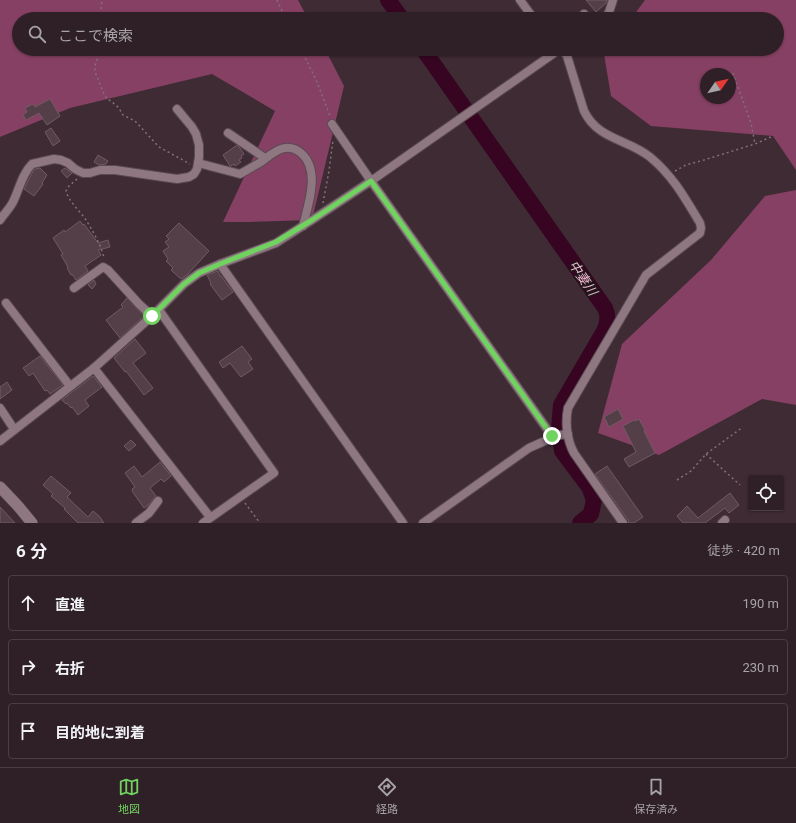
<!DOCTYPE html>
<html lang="ja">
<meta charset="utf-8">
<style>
body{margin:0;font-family:Roboto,"Noto Sans JP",sans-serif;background:#3b2d33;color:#f1f3f6}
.controls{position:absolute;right:12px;bottom:12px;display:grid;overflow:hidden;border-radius:4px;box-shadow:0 1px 3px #0004}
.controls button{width:36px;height:36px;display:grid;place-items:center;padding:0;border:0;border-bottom:1px solid #4a3e44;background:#2f2027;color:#f1f3f6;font:20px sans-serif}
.compass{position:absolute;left:700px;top:68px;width:36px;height:36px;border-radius:50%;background:#2f2027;box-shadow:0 1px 3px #0004;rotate:56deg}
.stop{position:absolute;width:12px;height:12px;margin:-9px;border:3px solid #70d35f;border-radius:50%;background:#fff}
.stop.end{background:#70d35f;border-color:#fff;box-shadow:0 1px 4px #0008}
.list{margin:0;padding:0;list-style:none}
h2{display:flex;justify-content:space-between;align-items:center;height:52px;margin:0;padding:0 16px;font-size:17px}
h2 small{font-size:13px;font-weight:400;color:#a7a3a7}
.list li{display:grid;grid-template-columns:26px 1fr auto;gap:12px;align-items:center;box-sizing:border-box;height:56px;margin:0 8px 8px;padding:0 8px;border:1px solid #4a3e44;border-radius:4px}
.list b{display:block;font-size:15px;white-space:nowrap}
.list em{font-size:13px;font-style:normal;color:#a7a3a7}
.icon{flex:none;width:22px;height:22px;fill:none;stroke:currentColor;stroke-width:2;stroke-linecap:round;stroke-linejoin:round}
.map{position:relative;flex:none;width:796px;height:523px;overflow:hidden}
.search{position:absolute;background:#2f2027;box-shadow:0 1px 3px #0004;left:12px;right:12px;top:12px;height:44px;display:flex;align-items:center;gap:10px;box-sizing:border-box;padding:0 14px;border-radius:22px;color:#a7a3a7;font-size:15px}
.sheet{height:244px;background:#2f2027}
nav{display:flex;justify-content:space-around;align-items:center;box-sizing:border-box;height:56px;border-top:1px solid #4a3e44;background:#2f2027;font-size:11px;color:#a7a3a7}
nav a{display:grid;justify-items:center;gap:2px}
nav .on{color:#70d35f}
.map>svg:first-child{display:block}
.forest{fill:#864063;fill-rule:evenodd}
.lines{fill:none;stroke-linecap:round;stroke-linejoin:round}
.river{stroke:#370522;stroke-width:16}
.building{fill:#543f48;stroke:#705a63}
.street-casing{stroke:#5a4a51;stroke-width:10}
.secondary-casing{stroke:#5a4a51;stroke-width:12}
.path{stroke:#827178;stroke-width:1.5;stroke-dasharray:2 3;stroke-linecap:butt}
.street{stroke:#8e7780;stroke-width:8}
.secondary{stroke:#8e7780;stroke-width:11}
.route{stroke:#70d35f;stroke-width:5}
.labels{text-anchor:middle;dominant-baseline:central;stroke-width:3.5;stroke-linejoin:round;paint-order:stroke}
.water-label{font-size:13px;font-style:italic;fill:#f9bad6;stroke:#20171a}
</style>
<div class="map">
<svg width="796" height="523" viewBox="0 0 796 523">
<rect width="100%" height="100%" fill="#3f2b34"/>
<!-- forest -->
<g class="forest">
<polygon points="0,0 298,0 308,19 19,19 19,49 325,49 344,86 312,220 250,222 223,222 275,111 212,74 70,108 0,137"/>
<path d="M645 0H796V170L773 136 651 126 611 96 604 54 608 49H777V19H631ZM706 74H730V98H706Z"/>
<polygon points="796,190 796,405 762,399 659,455 598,433 622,344 711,260 765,196"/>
</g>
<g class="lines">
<!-- river -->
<g class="river">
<polyline points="388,0 402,19"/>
<path d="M423 49 605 308C609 316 608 323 604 331L561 405 559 429 562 451 589 487 594 500 591 514 580 523"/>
</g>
</g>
<!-- building -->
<g class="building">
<polygon points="586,0 607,0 606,3 596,12"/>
<polygon points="50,99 60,116 47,125 39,113 26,120 23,115 27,112 25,108 33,104 35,107"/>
<polygon points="51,128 60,141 53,146 45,132"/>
<polygon points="237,145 240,148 244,154 241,156 242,158 239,160 241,162 235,166 234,164 231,166 230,166 223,155"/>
<polygon points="98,155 108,161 106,164 99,165 94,162"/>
<polygon points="40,168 47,175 42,183 43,184 34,196 24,189 33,171 35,169"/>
<polygon points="65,168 72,173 67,178 61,171"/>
<polygon points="80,221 83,225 84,224 98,243 108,240 110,247 98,250 101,255 85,266 88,271 76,280 72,274 71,275 67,268 68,267 61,255 63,254 53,238 64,230 65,232"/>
<polygon points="179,223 209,251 188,274 181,279 171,270 173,268 166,261 168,259 163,251 169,247 165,242 169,239 166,236"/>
<polygon points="218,271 220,276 221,276 233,292 222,300 210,284 211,283 207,275"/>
<polygon points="94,280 96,284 92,289 88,285"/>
<polygon points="127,298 144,316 120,338 106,320 123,307 121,305"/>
<polygon points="135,339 146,353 133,363 153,388 144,395 126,371 125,372 114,358"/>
<polygon points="242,346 252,359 248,362 253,369 241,377 230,363 223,368 219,362"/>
<polygon points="40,356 63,385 50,394 47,390 45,391 33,373 29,376 23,368"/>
<polygon points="93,376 102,387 85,400 89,406 78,415 72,407 71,408 67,403 66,404 62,400"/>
<polygon points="7,382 12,390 0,399 0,387"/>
<polygon points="618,409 623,419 609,427 604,417"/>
<polygon points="639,419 645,430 644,431 655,453 629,467 624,459 636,452 623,426 634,420 635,421"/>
<polygon points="131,440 136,445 129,451 124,446"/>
<polygon points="160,462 171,476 164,482 161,479 150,488 156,496 147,506 144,508 132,491 133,491 132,489 135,487 125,473 134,466 142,477"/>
<polygon points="607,466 643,517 634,523 629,523 628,520 595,474"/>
<polygon points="51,476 71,493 67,497 88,517 93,511 99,516 104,523 78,523 64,509 65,508 51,496 53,494 43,485"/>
<polygon points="730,493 739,505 729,513 725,508 705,523 683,523 677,516 687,506 698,518"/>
<polygon points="0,507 15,523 0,523"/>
</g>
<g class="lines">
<defs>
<g id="street">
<polyline points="520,0 534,19"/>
<polyline points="583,19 584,14"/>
<polyline points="605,19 609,12 613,0"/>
<path d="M562 49 567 56 584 111C598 140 628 139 650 157 673 176 685 198 700 223L701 228 700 233 646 275 568 408C565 423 567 440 574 453L623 523"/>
<polyline points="332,124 371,181 552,436"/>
<polyline points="228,133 265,158"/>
<path d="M198 163 240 174C247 170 254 166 261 162 268 157 276 149 285 148 291 147 296 149 301 153 321 170 308 205 303 226"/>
<path d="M0 220C4 214 10 208 13 202 19 190 22 174 32 164L54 159 61 160 68 163 75 169 83 173H90L100 170H115L177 179 189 177 194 174 197 169 199 157V145L196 134 192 127 177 109"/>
<polyline points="220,264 403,523"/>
<polyline points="74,288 103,267 108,270 139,304 152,316"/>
<polyline points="6,303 70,386"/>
<polyline points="159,310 274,473 203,523"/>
<polyline points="94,368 210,517"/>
<polyline points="0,408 14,429"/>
<polyline points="0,441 94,368 152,316 184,284 199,273 220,264 276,243 312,220 371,181 560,49"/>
<polyline points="136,523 149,513 158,501"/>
<polyline points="423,523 529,448 547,440 552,436 568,434"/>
<polyline points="722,523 725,520"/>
</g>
<polyline id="secondary" points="0,487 18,506 32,523"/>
</defs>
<!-- street casing -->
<use href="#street" class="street-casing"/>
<!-- secondary casing -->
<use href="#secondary" class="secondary-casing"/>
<!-- path -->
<g class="path">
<polyline points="277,0 286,19"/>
<polyline points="100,19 102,0"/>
<polyline points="99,49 98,57 95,66 95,72 104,94 107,99 111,101 119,108 123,115 135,121 159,147 190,164"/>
<polyline points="301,49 317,82 330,116"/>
<polyline points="733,73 751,123 755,144"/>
<polyline points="675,171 686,165 704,160 755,144 773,136"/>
<path d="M77 179 69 186 66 191C69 202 80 211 86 220 93 231 101 245 104 258"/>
<polyline points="323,203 329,171 333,140"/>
<polyline points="706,454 740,485"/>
<polyline points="677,480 691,471 706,454 743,427"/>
<polyline points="245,503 260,523"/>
</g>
<!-- street -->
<use href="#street" class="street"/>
<!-- secondary -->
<use href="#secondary" class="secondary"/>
</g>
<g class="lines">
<!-- route -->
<polyline class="route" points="152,316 184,284 199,273 220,264 276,242 312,220 371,181 552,436"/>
</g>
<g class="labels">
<!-- water labels -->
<g class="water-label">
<text transform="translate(583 278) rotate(55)">中妻川</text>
</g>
</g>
</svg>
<div class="controls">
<button><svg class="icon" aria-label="locate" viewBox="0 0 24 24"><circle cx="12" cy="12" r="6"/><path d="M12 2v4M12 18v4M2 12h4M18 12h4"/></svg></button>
</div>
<svg class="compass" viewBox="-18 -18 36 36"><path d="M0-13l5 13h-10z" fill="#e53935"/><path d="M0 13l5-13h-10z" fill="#a7a3a7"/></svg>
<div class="stop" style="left:152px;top:316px"></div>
<div class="stop end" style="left:552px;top:436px"></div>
<div class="search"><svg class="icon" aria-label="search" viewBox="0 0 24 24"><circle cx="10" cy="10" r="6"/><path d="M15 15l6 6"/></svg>ここで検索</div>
</div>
<section class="sheet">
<h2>6 分<small>徒歩 · 420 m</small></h2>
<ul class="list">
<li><svg class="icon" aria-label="ahead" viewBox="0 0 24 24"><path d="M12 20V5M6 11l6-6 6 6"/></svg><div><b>直進</b></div><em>190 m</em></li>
<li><svg class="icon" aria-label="right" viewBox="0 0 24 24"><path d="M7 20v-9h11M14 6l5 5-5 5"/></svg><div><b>右折</b></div><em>230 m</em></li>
<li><svg class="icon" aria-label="arrive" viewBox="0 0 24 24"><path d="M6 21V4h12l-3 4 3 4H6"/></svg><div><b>目的地に到着</b></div></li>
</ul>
</section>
<nav>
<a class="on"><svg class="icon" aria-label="map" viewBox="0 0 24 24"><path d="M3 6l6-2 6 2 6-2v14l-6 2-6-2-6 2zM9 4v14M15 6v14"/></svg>地図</a>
<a><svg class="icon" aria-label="directions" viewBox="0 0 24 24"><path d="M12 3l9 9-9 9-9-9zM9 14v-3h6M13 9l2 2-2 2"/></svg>経路</a>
<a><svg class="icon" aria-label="saved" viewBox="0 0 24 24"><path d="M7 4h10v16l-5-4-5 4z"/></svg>保存済み</a>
</nav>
